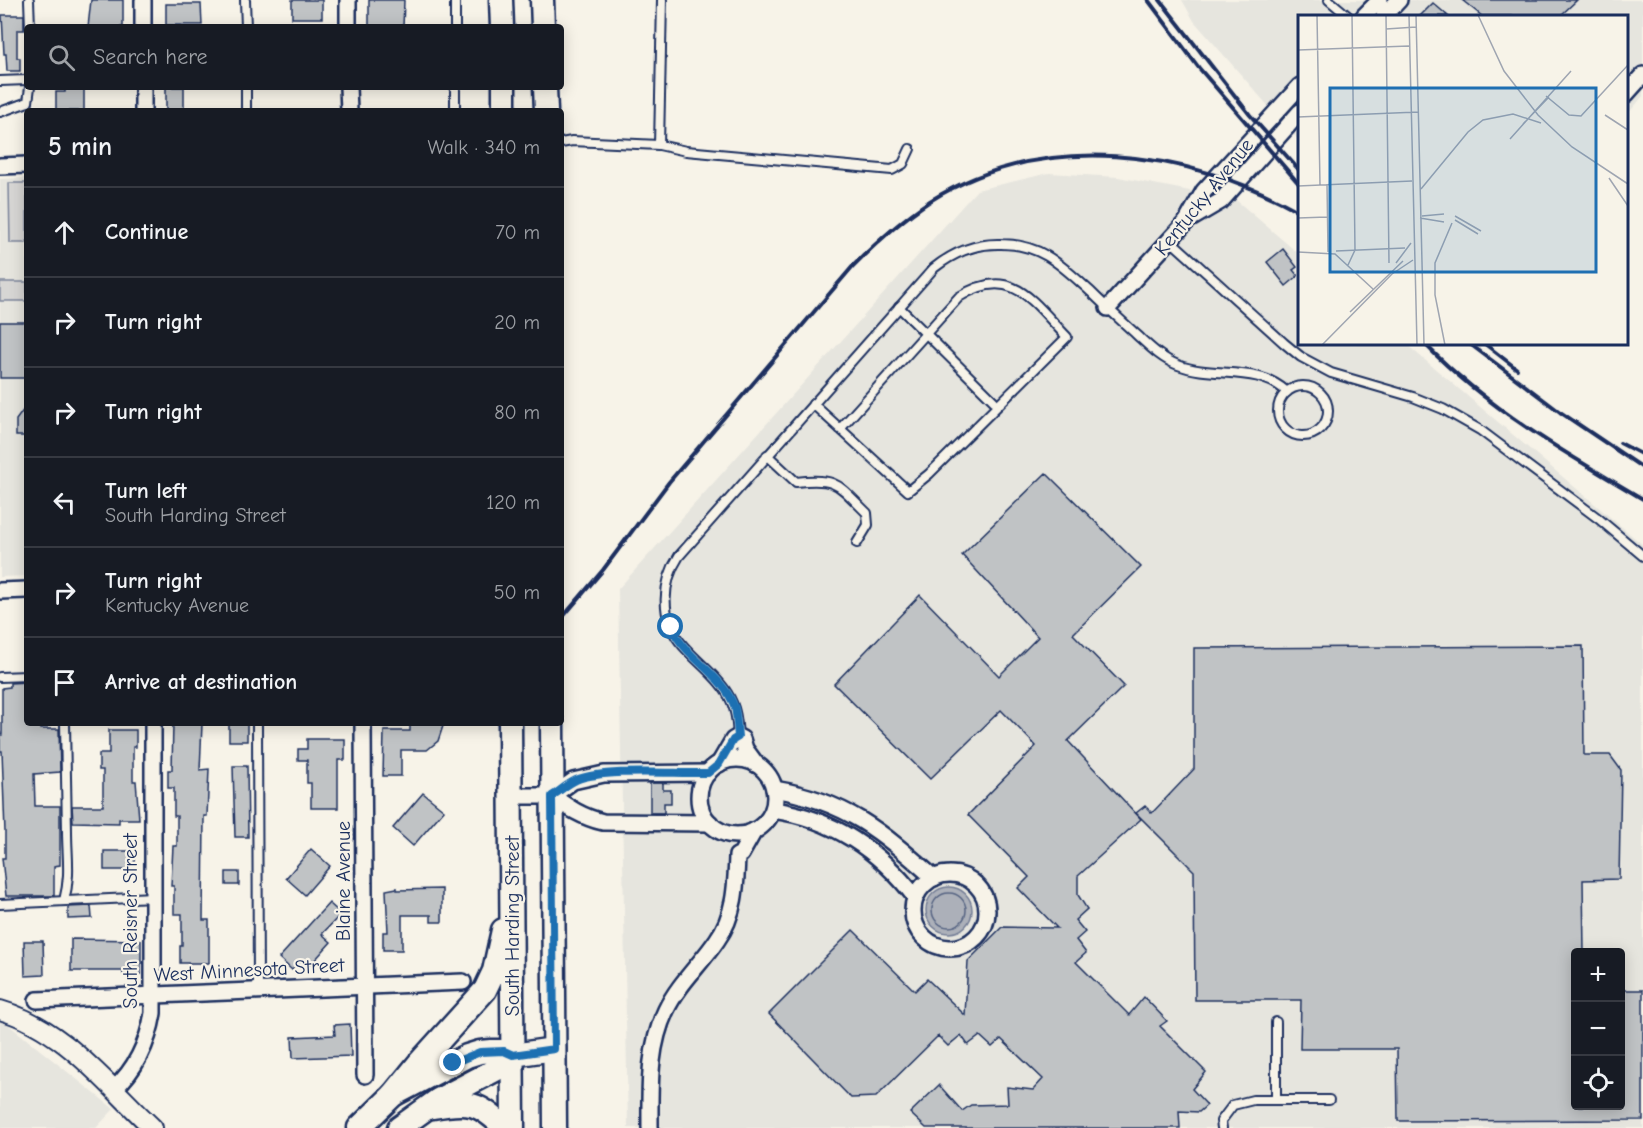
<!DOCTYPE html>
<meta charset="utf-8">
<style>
body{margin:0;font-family:"Comic Neue",sans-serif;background:#242831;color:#f1f3f6}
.controls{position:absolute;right:18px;bottom:18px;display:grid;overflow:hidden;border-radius:6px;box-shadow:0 3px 15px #0003}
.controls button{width:54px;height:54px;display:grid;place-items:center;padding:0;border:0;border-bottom:2px solid #363941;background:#171b24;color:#f1f3f6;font:30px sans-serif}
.stop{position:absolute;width:18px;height:18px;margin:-14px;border:4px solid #1f6fb2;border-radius:50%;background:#fff}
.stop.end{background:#1f6fb2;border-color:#fff;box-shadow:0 2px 6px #0008}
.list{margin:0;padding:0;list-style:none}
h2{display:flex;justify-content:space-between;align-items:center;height:78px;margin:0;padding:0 24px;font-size:26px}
h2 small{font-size:20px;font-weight:400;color:#9ea1a6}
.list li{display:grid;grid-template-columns:39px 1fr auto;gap:18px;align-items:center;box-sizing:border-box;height:90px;padding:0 24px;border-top:2px solid #363941}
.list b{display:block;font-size:22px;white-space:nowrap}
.list p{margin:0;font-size:20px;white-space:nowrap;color:#9ea1a6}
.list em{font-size:20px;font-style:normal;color:#9ea1a6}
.icon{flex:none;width:33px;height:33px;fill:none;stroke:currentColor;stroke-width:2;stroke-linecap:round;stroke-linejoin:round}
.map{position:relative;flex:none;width:1643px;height:1128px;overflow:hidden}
.search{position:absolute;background:#171b24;box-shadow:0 3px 15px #0003;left:24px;top:24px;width:540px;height:66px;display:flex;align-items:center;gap:15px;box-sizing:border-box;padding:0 21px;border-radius:6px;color:#9ea1a6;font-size:22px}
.panel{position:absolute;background:#171b24;box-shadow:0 3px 15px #0003;left:24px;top:108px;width:540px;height:618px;border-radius:6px}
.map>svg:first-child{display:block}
.built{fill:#e6e5de;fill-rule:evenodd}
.green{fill:#d7d6d4;stroke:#798299;stroke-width:1.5}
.water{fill:#acb0b9;stroke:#727c95;stroke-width:1.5}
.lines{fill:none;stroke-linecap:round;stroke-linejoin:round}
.shore{stroke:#556382;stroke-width:1.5}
.building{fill:#c0c3c5;stroke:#1b2f5e;stroke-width:1.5}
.service-casing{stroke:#1b2f5e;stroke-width:12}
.minor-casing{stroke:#1b2f5e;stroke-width:20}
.tertiary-casing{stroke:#1b2f5e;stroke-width:22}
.primary-casing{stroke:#1b2f5e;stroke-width:27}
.service{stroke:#f7f3e8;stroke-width:8}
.minor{stroke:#f7f3e8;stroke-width:15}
.tertiary{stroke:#f7f3e8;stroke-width:18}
.primary{stroke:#f7f3e8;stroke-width:22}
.rail{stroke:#1b2f5e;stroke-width:4}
.route{stroke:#1f6fb2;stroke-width:8}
.labels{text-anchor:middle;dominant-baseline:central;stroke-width:4.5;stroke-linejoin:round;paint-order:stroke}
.street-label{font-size:20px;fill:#1b2f5e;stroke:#f7f3e8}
.inset-road{fill:none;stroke:#9fa5b1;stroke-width:1.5}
.view{fill:#1f6fb2;fill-opacity:0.15;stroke:#1f6fb2;stroke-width:3}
.inset-edge{fill:none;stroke:#1b2f5e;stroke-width:3}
</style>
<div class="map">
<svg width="1643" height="1128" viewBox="0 0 1643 1128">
<rect width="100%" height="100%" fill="#f7f3e8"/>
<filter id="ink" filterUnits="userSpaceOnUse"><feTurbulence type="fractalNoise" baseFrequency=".0167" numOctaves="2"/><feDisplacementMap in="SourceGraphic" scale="12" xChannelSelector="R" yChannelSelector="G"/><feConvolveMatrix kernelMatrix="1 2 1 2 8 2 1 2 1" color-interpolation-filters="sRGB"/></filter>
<g filter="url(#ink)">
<!-- built -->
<g class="built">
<polygon points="1182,0 1643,0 1643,96 1627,115 1626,16 1300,16 1299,141 1194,21"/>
<path d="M1049 173 1118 177 1236 200 1299 254 1300 344H1406L1643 545V1128H628L618 589 977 190ZM1576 952H1620V1106H1576Z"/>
<polygon points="27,178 27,576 0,577 0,179"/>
<polygon points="0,1018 114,1109 96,1128 0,1128"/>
</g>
<!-- green -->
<g class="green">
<polygon points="9,183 27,183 27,243 10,243"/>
<rect x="0" y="282" width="27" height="19"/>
</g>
<!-- water -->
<circle class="water" cx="949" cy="910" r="23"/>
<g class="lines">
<!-- shore -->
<circle class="shore" cx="949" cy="910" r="17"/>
</g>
<!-- building -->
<g class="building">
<polygon points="91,0 123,0 123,27 88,27"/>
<rect x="292" y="0" width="30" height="18"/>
<polygon points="369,0 404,0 403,27 369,27"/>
<polygon points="1462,0 1577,0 1560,16 1482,16"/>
<polygon points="1433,3 1448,16 1420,16"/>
<polygon points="166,4 201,4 202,25 166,25"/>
<polygon points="2,15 24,15 24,30 17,30 17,58 20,58 20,71 7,71 6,54 4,54"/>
<polygon points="65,87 84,87 84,111 56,111 56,92 65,92"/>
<rect x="166" y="87" width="18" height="24"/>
<polygon points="1283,249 1297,267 1293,270 1298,276 1286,286 1267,262"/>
<rect x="0" y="322" width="27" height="56"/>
<polygon points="27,405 27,436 16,436 16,420"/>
<polygon points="1046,473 1141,567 1073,634 1124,686 1068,741 1141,819 1078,876 1078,895 1087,909 1075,920 1085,932 1076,940 1086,953 1076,962 1129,1015 1144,997 1167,1021 1160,1026 1206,1072 1192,1089 1207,1105 1199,1112 1179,1111 1180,1128 926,1128 910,1113 939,1085 962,1111 971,1105 1008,1104 1007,1087 1033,1090 1043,1079 1001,1039 992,1047 980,1036 968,1045 961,1035 948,1046 938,1036 876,1097 851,1098 769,1014 853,930 915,991 927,979 965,1015 968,961 1002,927 1057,928 1018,888 1029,877 968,815 1036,746 1001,710 930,779 834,684 920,595 999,676 1038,637 962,555"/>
<polygon points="1583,646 1584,755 1610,755 1621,770 1619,879 1583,880 1584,952 1575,952 1575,1106 1620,1106 1620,990 1643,990 1643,1120 1398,1121 1397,1049 1300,1049 1301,1000 1195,1000 1194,871 1136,813 1145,806 1152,813 1194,769 1194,648"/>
<polygon points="27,682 27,723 40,723 40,729 59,729 60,772 34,774 35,806 60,806 60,865 54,866 54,896 6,896 2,858 5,858 5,832 2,751 0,751 0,735 2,735 2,688 10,687 10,683"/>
<rect x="229" y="723" width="18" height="18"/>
<polygon points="410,723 444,723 438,741 427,750 401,750 401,776 383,776 384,731 410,731"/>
<polygon points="173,724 202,724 200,770 209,769 207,816 204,816 203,920 209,920 209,963 180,963 180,946 182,946 182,914 174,914 174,886 171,886 173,846 177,846 177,816 174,816 174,788 168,788 168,770 172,770"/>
<polygon points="109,730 136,730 136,747 133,747 133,781 136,781 139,819 119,819 119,823 73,822 72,806 103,806 103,770 99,770 99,754 109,754"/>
<polygon points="307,739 345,739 345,760 338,760 338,808 311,808 311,783 307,783 307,760 298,760 298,749 307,749"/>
<polygon points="233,766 247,766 248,837 235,837"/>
<polygon points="650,783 663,783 663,790 671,790 671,803 664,803 664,813 650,813"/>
<polygon points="423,793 444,810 413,846 393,828"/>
<polygon points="311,849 330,866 305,895 286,878"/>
<rect x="104" y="851" width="31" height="19"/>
<rect x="226" y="872" width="13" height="13"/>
<polygon points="397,888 397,890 442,889 442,922 431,922 431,915 402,915 402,950 383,950 383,932 388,932 386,890"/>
<polygon points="329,903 341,914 322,934 331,942 306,970 299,963 292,970 279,958"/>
<polygon points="91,906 92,918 68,919 68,907"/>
<polygon points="71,939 141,940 141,974 123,974 123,971 71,971"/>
<polygon points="24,941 43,941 44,975 25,976"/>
<polygon points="350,1024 351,1056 293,1058 292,1037 335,1035 334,1025"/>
</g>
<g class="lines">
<defs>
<g id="service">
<polyline points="29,0 30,27"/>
<polyline points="245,0 246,27"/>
<polyline points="1329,0 1348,16"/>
<polyline points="455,27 455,0"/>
<polyline points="0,81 27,80"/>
<polyline points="246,87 246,111"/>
<polyline points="455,111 455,87"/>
<polyline points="0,112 28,102 30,87"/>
<polyline points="561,143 572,141 659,145 662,0"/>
<polyline points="659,145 686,151 892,170 903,164 910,149"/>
<polyline points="1170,240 1284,343 1301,357 1331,373 1413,397 1443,409 1480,430 1599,519 1643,556"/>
<polyline points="899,307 998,405"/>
<circle cx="1303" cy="411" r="25"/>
<path d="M813 404 908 491 929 474 1067 337C1032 301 1012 264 959 297L840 429"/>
<path d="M767 455 796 482C838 477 838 485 867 513L868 525 857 543"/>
<polyline points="0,677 27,676"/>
<polyline points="257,723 258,990"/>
<path d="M738 737C737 721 736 707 727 693 715 673 694 660 680 642 660 617 662 582 679 556L934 268C954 252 975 243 1001 244 1042 244 1062 266 1091 292 1106 307 1122 321 1138 336 1150 347 1162 359 1178 365 1214 379 1257 364 1287 392"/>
<path d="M64 901C71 874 67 858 67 831 66 795 66 759 65 723"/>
<polyline points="0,904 154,897"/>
<polyline points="1276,1022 1276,1100"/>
<polyline points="1222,1128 1221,1121 1233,1105 1253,1100 1329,1100"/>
</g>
<g id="minor">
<polyline points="348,0 348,27"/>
<polyline points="1364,16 1380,0"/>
<polyline points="1384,16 1399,0"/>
<polyline points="143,27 143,0"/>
<polyline points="143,87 143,111"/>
<polyline points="348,87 349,111"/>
<polyline points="1626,94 1643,75"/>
<polyline points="0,166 27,165"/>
<polyline points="1187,221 1221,201 1300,112"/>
<polyline points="1108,308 1187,221 1204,191 1300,86"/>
<polyline points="0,591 27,590"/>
<polyline points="363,723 365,1075"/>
<circle cx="737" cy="797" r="38"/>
<polyline points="719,764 733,740 738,737 742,739 745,749 756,764"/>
<path d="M774 789C846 801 881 831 934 878"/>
<polyline points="510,796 552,796 573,781 604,774 708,773"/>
<path d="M552 796C569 808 582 817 603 822L710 823"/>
<path d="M773 810C832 818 880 851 915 897"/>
<circle cx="950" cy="911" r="37"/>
<polyline points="37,1000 463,982"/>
<path d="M114 1089C136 1069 148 1043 153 1013V723"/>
<path d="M650 1128C650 1088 648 1048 666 1010 679 983 701 964 717 940 735 915 736 886 737 856L741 854 754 831"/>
</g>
<path id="tertiary" d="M0 1010C64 1028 106 1084 153 1128"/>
<g id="primary">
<polyline points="501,0 502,27"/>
<polyline points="542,0 543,27"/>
<polyline points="504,87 504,111"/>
<polyline points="545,87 546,111"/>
<polyline points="510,723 513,1128"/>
<polyline points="552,723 555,1128"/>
<polyline points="393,1095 419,1063 485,990 494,971 503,930"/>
<path d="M433 1107C470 1100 479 1103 505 1128"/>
<polyline points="359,1128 393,1095 467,1056 480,1052 491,1051 503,1051 513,1055 554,1049"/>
<polyline points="399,1128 438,1100 499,1068 513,1055"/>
</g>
</defs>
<!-- service casing -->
<use href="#service" class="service-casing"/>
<!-- minor casing -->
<use href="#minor" class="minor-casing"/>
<!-- tertiary casing -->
<use href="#tertiary" class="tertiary-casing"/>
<!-- primary casing -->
<use href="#primary" class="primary-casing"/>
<!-- service -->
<use href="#service" class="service"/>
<!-- minor -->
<use href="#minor" class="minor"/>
<!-- tertiary -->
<use href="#tertiary" class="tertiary"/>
<!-- primary -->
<use href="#primary" class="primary"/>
<!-- rail -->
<g class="rail">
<polyline points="1148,0 1199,68 1300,185"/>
<polyline points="1160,0 1250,115 1300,171"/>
<path d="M1425 344C1487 408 1566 454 1643 499"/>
<polyline points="1470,344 1560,412 1643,468"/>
<polyline points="1485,344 1517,369"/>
<polyline points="1620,443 1643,455"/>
<path d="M562 618 603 570 669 482 853 266C877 242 901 220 930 201 1043 130 1188 149 1300 212"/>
</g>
</g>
</g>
<g class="lines" filter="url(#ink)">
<!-- route -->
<path class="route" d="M453 1063 480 1052 504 1051 513 1055 554 1049 552 796C560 791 567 784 576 780 606 768 674 774 708 773L719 764 733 740 738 737C737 727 737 717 735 708 724 675 686 659 671 627"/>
</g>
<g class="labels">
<!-- street labels -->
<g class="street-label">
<text transform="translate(1204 197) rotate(-51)">Kentucky Avenue</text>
<text transform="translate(343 881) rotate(-90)">Blaine Avenue</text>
<text transform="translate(130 921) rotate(-90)">South Reisner Street</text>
<text transform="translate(512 926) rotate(-90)">South Harding Street</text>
<text transform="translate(249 970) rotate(-3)">West Minnesota Street</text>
</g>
</g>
<!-- overview -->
<g transform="translate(1298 15)">
<rect width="330" height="330" fill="#f7f3e8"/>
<path class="inset-road" d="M19 0 22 170M88 0 91 248M111 0 119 330M118 0 126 330M180 0 206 56 240 100 274 132 330 169M88 14 118 12M0 35 111 31M248 81 271 100 283 101 330 50M307 100 330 115M0 102 120 97M225 109 251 82M212 124 273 56M311 163 330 191M29 169 30 237M0 171 114 166M123 174 170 117 185 105 215 99 243 108M124 201 146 199M157 201 183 216M0 203 29 202M122 203 146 207M157 205 180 219M38 236 107 233M0 237 37 239 75 274M98 248 113 228M50 250 57 235 54 0M52 297 105 246M24 330 94 259 115 245M147 330 137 280V248L154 208"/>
<path class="view" d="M32 73H298V257H32Z"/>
<rect width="330" height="330" class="inset-edge"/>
</g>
</svg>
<div class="controls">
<button>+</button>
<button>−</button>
<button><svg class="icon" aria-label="locate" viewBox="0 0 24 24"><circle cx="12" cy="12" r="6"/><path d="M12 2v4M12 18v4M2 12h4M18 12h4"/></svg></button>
</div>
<div class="stop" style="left:671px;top:627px"></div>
<div class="stop end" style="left:453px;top:1063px"></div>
<div class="search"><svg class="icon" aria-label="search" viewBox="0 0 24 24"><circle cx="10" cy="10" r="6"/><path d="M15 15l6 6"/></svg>Search here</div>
<section class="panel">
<h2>5 min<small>Walk · 340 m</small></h2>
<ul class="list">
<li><svg class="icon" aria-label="ahead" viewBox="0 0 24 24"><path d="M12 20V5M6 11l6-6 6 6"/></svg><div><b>Continue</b></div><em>70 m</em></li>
<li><svg class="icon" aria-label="right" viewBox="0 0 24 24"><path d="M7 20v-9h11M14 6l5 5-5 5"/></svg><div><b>Turn right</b></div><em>20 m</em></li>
<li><svg class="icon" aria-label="right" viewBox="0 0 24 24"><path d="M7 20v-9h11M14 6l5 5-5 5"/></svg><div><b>Turn right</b></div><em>80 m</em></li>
<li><svg class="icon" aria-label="left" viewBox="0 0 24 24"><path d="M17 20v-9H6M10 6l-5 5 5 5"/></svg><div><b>Turn left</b><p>South Harding Street</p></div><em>120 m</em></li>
<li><svg class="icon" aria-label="right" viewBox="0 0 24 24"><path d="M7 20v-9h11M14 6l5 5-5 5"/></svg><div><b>Turn right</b><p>Kentucky Avenue</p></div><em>50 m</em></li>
<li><svg class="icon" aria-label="arrive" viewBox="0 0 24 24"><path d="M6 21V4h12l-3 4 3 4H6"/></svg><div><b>Arrive at destination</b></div></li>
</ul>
</section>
</div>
